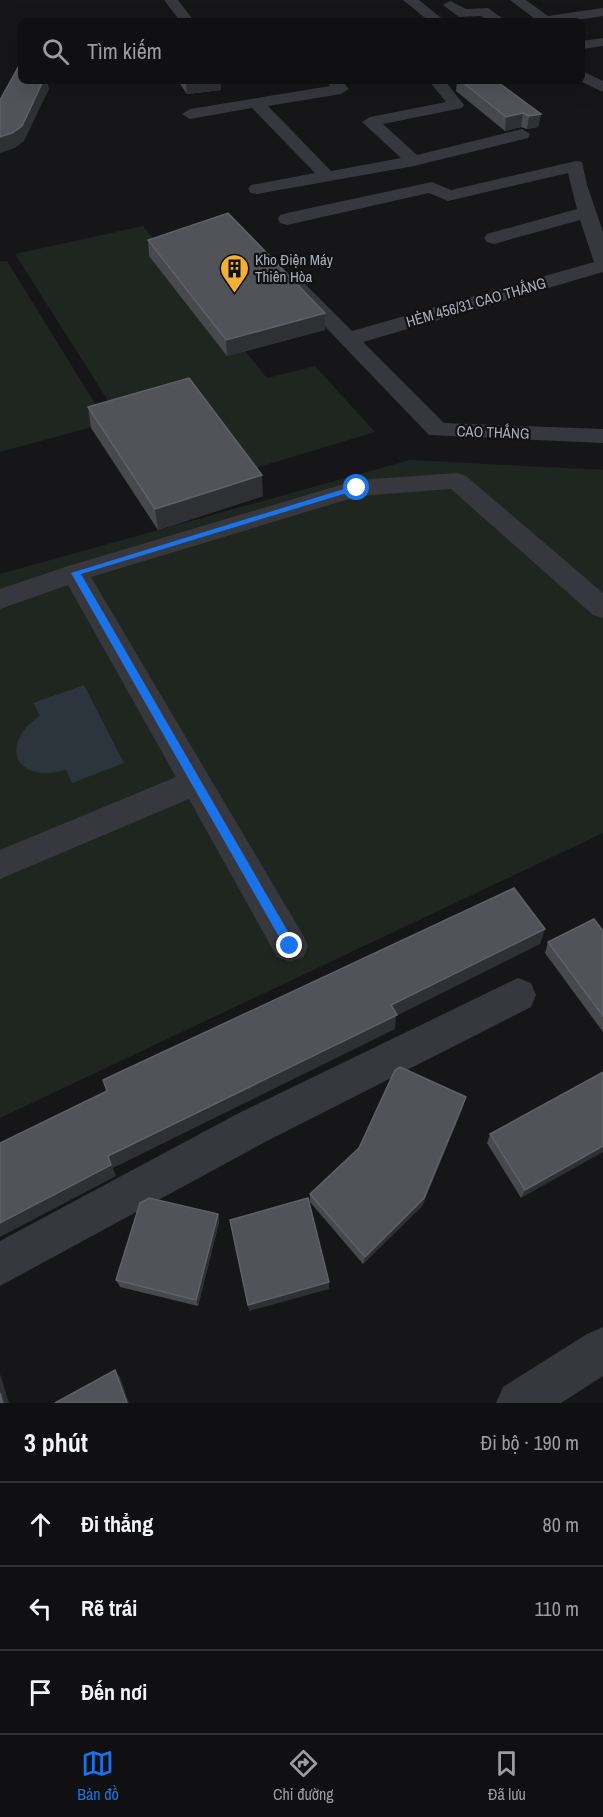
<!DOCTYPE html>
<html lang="vi">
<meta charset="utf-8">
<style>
body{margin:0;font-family:"Archivo Narrow",sans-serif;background:#1e1e20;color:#f1f3f6}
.stop{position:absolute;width:18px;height:18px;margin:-14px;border:4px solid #1a73e8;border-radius:50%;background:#fff}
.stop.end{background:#1a73e8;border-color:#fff;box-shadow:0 2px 6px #0008}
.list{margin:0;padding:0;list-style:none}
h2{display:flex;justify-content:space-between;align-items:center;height:78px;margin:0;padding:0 24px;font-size:26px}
h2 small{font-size:20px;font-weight:400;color:#9c9d9f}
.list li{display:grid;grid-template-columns:39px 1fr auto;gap:18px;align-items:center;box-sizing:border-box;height:84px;padding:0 24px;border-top:2px solid #303032}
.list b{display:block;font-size:22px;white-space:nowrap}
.list em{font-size:20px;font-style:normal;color:#9c9d9f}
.icon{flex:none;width:33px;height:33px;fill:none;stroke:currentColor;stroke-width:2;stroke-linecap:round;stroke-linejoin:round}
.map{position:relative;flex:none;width:603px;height:1403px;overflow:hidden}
.search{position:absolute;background:#101012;box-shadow:0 6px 24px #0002;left:18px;right:18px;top:18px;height:66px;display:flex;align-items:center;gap:15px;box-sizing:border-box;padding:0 21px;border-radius:9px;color:#9c9d9f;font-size:22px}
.sheet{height:330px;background:#101012}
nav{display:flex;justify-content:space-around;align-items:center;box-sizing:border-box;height:84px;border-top:2px solid #303032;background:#101012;font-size:16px;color:#9c9d9f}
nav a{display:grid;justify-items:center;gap:3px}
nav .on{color:#1a73e8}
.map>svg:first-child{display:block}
.green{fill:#1e261f}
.water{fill:#2c353c}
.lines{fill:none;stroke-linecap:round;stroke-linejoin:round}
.minor{fill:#37383d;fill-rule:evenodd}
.wall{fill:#47494d}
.shaded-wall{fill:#2f3033}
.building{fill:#525359;stroke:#5f6168;stroke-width:1.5}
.route{fill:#1a73e8}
.labels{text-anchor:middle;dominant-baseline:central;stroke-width:4.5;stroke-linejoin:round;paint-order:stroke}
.far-poi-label{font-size:15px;fill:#a8adb8;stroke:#111113;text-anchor:start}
.far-street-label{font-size:15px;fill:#a8adb8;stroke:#111113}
</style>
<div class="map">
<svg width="603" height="1403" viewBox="0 0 603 1403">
<rect width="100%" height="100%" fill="#161618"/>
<!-- green -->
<g class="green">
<polygon points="143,226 267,378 315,366 375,432 252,469 119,418 15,254"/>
<polygon points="7,261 107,423 0,452 0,262"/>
<polygon points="410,460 603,470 603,833 0,1118 0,574"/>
</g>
<!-- water -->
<path class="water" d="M84 685 124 763 72 783 66 770C12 785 0 741 40 716L33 703Z"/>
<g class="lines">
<!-- minor -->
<g class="minor">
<polygon points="164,0 178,0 194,21 180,21"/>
<polygon points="403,0 419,0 445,21 429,21"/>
<polygon points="510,0 526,0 548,16 603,8 603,16 570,21 534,21 535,19"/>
<polygon points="450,1 466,9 488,8 506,21 489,21 481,16 459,17 443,5"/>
<polygon points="603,38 603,46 582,49 582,41"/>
<polygon points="582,71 603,81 603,92 580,81 582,81"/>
<polygon points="326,81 342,81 349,89 341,94 268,106 331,171 401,158 362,122 370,117 446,102 429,81 445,81 464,105 462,108 383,124 417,155 522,129 530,134 528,138 414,166 257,194 251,193 248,189 251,185 315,173 252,108 190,119 182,114 190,109 330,86"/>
<polygon points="576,161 582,162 587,185 603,232 603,272 363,342 444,423 603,429 603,443 429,435 287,287 290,283 304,283 352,331 594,262 580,220 494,244 487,242 484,238 487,234 577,209 568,173 448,201 429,193 287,225 280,223 278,219 280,215 287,213 432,182 451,190"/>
<polygon points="457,473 466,476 603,593 603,618 593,615 451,489 359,496 91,577 303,935 308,946 303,957 290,962 277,957 189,799 0,879 0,850 176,777 68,585 0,609 0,589 65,567 357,480"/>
<polygon points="518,978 531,983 536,995 531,1007 265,1142 0,1286 0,1241 237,1114"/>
<polygon points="603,1327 603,1376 561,1403 496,1403 503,1387 587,1334"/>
</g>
</g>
<!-- wall -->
<g class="wall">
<polygon points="178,81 221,81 221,90 187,94"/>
<polygon points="457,81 496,81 541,114 538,127 527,129 521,127 505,131 456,91"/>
<polygon points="148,240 325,313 325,330 227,356 149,256"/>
<polygon points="88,407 263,496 158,530 91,428"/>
<polygon points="603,931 603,1032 545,953 548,942"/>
<polygon points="603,1072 521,1198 487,1143 490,1134"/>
<polygon points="463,1107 422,1206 363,1264 310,1202 310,1194"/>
<polygon points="218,1214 219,1222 198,1306 120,1287 116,1280"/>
</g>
<!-- shaded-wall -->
<g class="shaded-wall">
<polygon points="43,81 47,81 49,89 24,141 15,148 0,153 0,137"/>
<polygon points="186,81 221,81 221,90 187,94"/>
<polygon points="523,113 521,127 505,131 506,117"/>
<polygon points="541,114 538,127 527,129 529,116"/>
<polygon points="325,313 325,330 227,356 226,340"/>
<polygon points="262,475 263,496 158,530 155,509"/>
<polygon points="545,929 540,944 396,1016 395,1029 113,1168 116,1176 0,1237 0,1223 108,1156 391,1005"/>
<polygon points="466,1097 463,1107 422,1206 363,1264 365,1257"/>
<polygon points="603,1146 603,1152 521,1198 525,1190"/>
<polygon points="218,1214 219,1222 198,1306 196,1300"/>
<polygon points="329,1282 329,1289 249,1311 248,1305"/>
<polygon points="115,1370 120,1377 129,1403 127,1403"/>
<polygon points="0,1374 9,1403 3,1403 0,1393"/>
</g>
<!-- building -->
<g class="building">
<polygon points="21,62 21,81 43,81 22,126 12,133 0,137 0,100"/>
<polygon points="461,81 496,81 541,114 529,116 523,113 506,117"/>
<polygon points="228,213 325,313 226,340 148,240"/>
<polygon points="189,378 262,475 155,509 88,407"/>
<polygon points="514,888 545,929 391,1005 397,1015 108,1156 111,1165 0,1223 0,1143 107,1091 103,1080"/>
<polygon points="594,919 603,931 603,1016 548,942"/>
<polygon points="400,1067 466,1097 424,1198 365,1257 310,1194 359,1148 395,1070"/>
<polygon points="603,1072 603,1146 525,1190 490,1134"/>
<polygon points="149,1198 218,1214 196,1300 116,1280 140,1203"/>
<polygon points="308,1198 329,1282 248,1305 230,1220"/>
<polygon points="115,1370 127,1403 55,1403"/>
<polygon points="0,1393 3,1403 0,1403"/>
</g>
<!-- route -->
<polygon class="route" points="357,485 360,486 360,489 81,574 294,942 294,949 290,951 286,949 71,573"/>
<!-- icons -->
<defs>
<symbol id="building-pin" viewBox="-11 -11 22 30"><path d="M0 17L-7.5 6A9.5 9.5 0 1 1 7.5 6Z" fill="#f2b134" stroke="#111113"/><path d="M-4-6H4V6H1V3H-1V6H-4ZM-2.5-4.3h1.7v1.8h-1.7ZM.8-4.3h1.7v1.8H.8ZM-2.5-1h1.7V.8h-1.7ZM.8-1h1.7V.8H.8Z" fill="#111"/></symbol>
</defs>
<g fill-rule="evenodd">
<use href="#building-pin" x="218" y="252" width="33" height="45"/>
</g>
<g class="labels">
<!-- far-poi labels -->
<g class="far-poi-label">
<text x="255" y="259">Kho Điện Máy<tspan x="255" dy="17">Thiên Hòa</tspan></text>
</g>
<!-- far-street labels -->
<g class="far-street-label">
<text transform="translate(476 302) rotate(-16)">HẺM 456/31 CAO THẮNG</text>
<text transform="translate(493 432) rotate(2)">CAO THẮNG</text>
</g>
</g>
</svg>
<div class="stop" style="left:357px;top:488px"></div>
<div class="stop end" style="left:290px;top:946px"></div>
<div class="search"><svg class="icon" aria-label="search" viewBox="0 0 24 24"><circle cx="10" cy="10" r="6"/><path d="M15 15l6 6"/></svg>Tìm kiếm</div>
</div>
<section class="sheet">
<h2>3 phút<small>Đi bộ · 190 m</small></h2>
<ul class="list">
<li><svg class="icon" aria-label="ahead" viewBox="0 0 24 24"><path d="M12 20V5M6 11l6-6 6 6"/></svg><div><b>Đi thẳng</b></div><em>80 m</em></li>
<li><svg class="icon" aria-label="left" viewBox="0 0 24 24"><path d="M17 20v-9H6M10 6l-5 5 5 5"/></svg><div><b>Rẽ trái</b></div><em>110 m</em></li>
<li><svg class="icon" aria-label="arrive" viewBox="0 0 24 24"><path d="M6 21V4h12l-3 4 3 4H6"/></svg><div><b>Đến nơi</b></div></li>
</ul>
</section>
<nav>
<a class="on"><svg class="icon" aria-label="map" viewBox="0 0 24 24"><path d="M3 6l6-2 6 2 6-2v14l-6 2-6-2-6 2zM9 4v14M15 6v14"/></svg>Bản đồ</a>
<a><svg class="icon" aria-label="directions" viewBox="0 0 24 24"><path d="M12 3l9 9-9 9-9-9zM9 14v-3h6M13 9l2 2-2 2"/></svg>Chỉ đường</a>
<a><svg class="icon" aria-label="saved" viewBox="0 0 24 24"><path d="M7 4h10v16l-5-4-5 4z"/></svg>Đã lưu</a>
</nav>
